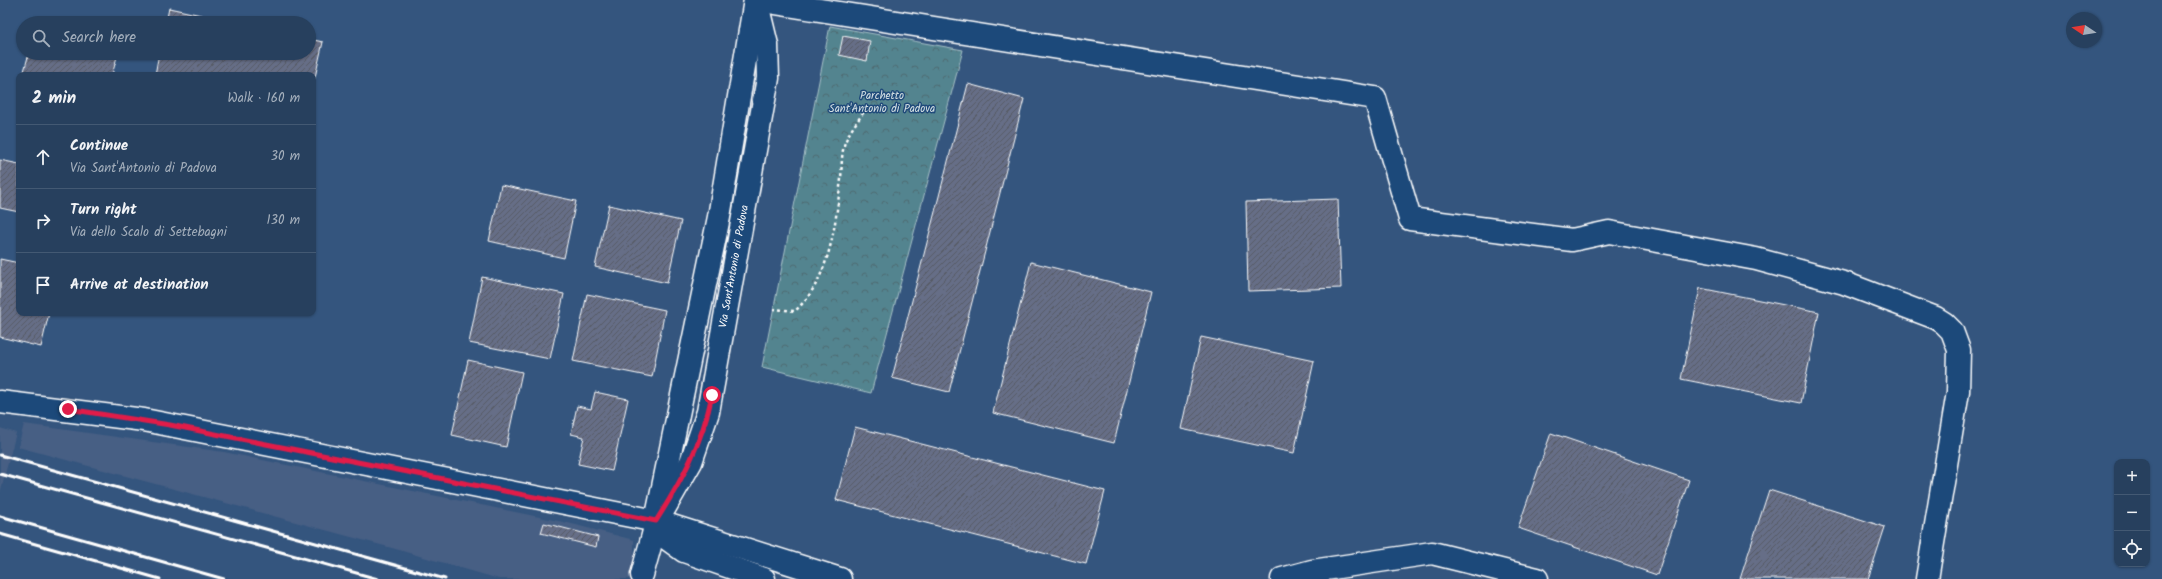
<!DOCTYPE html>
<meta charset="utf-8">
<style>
body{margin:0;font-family:Kalam,sans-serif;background:#334b67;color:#f1f3f6}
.controls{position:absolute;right:12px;bottom:12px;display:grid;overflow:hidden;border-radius:8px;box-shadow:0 1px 3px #0004}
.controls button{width:36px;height:36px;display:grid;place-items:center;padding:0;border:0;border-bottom:1px solid #435973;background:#27405e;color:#f1f3f6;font:20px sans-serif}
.compass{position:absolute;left:2066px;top:12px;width:36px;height:36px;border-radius:50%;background:#27405e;box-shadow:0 1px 3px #0004;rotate:282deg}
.stop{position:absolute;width:12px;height:12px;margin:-9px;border:3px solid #e11d48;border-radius:50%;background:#fff}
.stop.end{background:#e11d48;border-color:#fff;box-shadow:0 1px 4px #0008}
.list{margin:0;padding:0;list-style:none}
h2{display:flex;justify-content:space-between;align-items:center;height:52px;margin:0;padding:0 16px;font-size:17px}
h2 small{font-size:13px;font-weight:400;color:#a4afbc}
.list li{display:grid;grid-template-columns:26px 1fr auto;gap:12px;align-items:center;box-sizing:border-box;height:64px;padding:0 16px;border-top:1px solid #435973}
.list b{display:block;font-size:15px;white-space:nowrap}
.list p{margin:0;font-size:13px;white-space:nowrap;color:#a4afbc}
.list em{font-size:13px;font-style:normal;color:#a4afbc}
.icon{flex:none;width:22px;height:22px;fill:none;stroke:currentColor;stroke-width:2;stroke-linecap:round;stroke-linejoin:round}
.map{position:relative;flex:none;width:2162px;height:579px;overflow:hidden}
.search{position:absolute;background:#27405e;box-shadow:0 1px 3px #0004;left:16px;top:16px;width:300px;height:44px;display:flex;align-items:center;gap:10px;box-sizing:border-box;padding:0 14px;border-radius:22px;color:#a4afbc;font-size:15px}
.panel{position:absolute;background:#27405e;box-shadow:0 1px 3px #0004;left:16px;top:72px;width:300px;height:244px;border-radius:8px}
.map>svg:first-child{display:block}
.built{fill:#475f84}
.park{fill:url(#park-crowns);stroke:#a8c2c7}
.building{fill:url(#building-hatch);stroke:#fff}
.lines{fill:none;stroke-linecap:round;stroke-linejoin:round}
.street-casing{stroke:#fff;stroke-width:25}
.path{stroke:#fff;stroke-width:2.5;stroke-dasharray:3 3;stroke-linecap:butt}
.street{stroke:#1f4a7a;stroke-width:22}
.rail{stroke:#fff;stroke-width:3}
.route{stroke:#e11d48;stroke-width:5}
.labels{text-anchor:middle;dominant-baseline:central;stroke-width:3;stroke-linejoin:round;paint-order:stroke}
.park-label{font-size:11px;fill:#d4e0e3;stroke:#1f4a7a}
.street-label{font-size:11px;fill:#fff;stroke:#1f4a7a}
</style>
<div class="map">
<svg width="2162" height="579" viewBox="0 0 2162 579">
<defs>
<pattern id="park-crowns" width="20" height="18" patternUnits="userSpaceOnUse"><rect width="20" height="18" fill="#52848f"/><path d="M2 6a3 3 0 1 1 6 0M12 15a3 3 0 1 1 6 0" fill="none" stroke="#4f6b71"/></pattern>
<pattern id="building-hatch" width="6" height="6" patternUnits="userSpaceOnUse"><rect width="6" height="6" fill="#666e87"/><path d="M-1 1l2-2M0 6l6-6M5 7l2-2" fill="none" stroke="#565a64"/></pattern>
</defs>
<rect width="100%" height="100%" fill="#34557e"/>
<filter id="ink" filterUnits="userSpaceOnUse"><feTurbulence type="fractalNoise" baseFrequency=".025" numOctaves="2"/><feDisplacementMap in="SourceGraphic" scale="8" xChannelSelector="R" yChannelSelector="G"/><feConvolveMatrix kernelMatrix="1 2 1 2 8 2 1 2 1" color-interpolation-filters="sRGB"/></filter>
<g filter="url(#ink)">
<!-- built -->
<g class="built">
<polygon points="24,424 224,452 568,523 634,540 634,570 631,579 499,579 392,548 18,447"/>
<polygon points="0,428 16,433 0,493"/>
</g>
<!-- park -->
<polygon class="park" points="830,26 963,50 871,393 762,367"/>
<!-- building -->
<g class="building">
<polygon points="169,8 238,23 166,23"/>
<polygon points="843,36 870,41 867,61 839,55"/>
<polygon points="309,39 323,42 313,86 313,75 155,75 159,53 309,53"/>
<polygon points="29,53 118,53 112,75 23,75"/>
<polygon points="968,84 1024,99 949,392 892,378"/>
<polygon points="0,160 19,164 19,212 0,208"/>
<polygon points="501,185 576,201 564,258 489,241"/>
<polygon points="1338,199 1341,288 1248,291 1246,202"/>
<polygon points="609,205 681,221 667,283 595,267"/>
<polygon points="0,259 19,263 19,313 49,313 41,347 0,337"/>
<polygon points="1031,262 1151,292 1114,443 993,413"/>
<polygon points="482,277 564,294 550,359 469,343"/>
<polygon points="1700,288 1819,312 1801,403 1681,379"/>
<polygon points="587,294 665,310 652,377 573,361"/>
<polygon points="1201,337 1314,361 1294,453 1181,429"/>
<polygon points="468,360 522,372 506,447 452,435"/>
<polygon points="595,392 628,399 612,471 578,464 584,437 571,434 577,406 591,409"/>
<polygon points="855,427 1105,491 1086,564 836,500"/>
<polygon points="1551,433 1689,480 1657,575 1518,528"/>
<polygon points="1769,490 1885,527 1868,579 1740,579"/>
<polygon points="544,523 598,537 596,547 541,533"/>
</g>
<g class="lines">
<defs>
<g id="street">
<polyline points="757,0 1375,98 1410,219 1572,240 1609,232 1756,259 1844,283 1936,318 1944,323 1952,331 1959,350 1958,392 1927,579"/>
<polyline points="0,402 144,420 656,521 840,579"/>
<path id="s1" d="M664 509 691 462 708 412 768 78 767 45 758 8"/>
<polyline points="656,521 666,538 684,551 764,579"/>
<polyline points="642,575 653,535 719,217 755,0"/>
<polyline points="1282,579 1312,571 1432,553 1537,579"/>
</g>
</defs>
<!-- street casing -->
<use href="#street" class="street-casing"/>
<!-- path -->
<path class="path" d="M773 309 795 311C831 278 835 225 841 179 842 167 841 150 846 140 851 129 859 119 866 109"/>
<!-- street -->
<use href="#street" class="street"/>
<!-- rail -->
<g class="rail">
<polyline points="0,455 445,579"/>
<polyline points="0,474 378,579"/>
<polyline points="0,516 224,579"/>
<polyline points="0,534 160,579"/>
</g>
</g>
</g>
<g class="lines" filter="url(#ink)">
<!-- route -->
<path class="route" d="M68 409 170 425 656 521C682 480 702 444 712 395"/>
</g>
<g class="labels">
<!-- park labels -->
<g class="park-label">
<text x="882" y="96">Parchetto<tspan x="882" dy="13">Sant'Antonio di Padova</tspan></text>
</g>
<!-- street labels -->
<g class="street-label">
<text stroke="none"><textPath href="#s1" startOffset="255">Via Sant'Antonio di Padova</textPath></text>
</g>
</g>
</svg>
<div class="controls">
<button>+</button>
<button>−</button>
<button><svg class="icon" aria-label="locate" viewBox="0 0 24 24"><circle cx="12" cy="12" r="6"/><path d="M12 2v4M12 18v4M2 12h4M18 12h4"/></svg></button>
</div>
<svg class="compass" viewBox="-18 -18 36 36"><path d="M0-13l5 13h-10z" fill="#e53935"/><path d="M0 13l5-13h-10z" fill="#a4afbc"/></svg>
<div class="stop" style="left:712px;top:395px"></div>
<div class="stop end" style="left:68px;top:409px"></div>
<div class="search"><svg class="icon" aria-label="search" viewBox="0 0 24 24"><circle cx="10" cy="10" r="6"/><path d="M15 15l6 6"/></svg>Search here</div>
<section class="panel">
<h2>2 min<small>Walk · 160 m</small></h2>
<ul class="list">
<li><svg class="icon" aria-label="ahead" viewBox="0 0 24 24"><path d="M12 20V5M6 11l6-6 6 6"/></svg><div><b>Continue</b><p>Via Sant'Antonio di Padova</p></div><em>30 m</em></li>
<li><svg class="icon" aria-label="right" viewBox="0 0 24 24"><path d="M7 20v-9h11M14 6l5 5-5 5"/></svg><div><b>Turn right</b><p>Via dello Scalo di Settebagni</p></div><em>130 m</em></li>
<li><svg class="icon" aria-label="arrive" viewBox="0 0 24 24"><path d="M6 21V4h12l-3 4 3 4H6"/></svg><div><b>Arrive at destination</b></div></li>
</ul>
</section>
</div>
